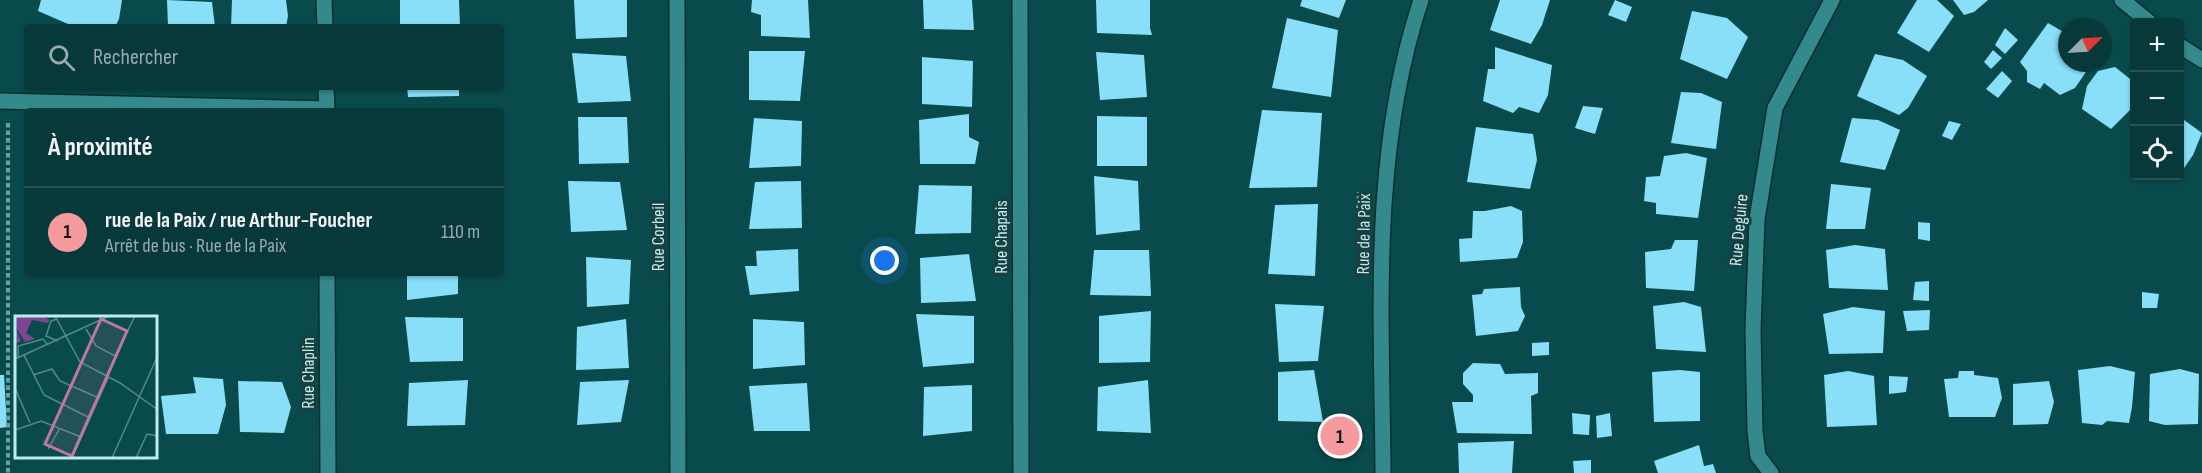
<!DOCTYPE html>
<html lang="fr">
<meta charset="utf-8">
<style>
body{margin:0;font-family:"Sofia Sans Condensed",sans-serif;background:#154345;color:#f1f3f6}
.controls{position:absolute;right:18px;top:18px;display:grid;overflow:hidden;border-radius:6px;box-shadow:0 2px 4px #0004}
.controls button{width:54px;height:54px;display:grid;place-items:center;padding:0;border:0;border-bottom:2px solid #285254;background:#07383a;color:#f1f3f6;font:30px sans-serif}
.compass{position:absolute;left:2058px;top:18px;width:54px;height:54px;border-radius:50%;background:#07383a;box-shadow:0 2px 4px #0004;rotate:66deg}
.you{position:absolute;left:885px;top:261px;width:21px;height:21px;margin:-15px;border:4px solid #fff;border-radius:50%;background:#1a73e8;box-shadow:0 0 0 9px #1a73e833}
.badge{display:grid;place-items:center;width:39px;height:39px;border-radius:50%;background:#f59b9e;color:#111;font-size:20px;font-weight:700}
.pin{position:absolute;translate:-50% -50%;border:3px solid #fff;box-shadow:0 2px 6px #0006}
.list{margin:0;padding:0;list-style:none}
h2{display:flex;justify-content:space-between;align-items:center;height:78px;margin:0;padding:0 24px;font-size:26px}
h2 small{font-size:20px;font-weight:400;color:#98acaf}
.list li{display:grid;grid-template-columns:39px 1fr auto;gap:18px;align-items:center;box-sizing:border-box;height:90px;padding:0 24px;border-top:2px solid #285254}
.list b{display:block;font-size:22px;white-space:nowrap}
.list p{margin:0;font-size:20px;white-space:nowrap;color:#98acaf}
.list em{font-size:20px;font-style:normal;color:#98acaf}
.icon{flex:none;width:33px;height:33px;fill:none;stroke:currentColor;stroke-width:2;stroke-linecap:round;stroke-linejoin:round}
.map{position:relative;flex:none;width:2202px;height:473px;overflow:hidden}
.search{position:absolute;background:#07383a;box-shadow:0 2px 4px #0004;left:24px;top:24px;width:480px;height:66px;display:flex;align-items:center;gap:15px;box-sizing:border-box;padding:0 21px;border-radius:6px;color:#98acaf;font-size:22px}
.panel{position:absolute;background:#07383a;box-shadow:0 2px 4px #0004;left:24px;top:108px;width:480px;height:168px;border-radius:6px}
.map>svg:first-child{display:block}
.building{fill:#89dff7}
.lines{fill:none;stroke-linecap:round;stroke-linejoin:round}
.street-casing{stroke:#092e2f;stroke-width:18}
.path{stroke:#67a0a1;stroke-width:4;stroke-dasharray:4.5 3;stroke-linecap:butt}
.street{stroke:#33898b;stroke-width:15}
.labels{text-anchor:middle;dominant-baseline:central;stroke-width:6;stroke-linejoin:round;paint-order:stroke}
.street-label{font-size:18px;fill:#bcedee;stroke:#1b3e3f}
.inset-road{fill:none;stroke:#518c8d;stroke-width:1.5}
.view{fill:#bf789d;fill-opacity:0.15;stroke:#bf789d;stroke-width:3}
.inset-edge{fill:none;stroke:#bcedee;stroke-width:3}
</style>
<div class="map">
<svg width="2202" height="473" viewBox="0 0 2202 473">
<rect width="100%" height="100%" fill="#094b4d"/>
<!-- building -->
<g class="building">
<polygon points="41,0 122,0 119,19 115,27 75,27 38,11"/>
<polygon points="167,0 212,2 215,27 168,27"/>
<polygon points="232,0 286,0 288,16 286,27 231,27"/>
<polygon points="400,0 459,0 460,27 400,27"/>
<polygon points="574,0 627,0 627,37 576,39"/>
<polygon points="752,0 808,0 810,38 761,36 761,15 751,12"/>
<polygon points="923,0 972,0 974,30 924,29"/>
<polygon points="1096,0 1150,0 1150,28 1152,35 1097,33"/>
<polygon points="1302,0 1346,0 1339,18 1300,6"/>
<polygon points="1500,0 1550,0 1542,25 1531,44 1490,30"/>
<polygon points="1615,0 1632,7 1626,22 1608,15"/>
<polygon points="1917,0 1937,0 1954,16 1929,52 1897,33"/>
<polygon points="1953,0 1988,0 1974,12 1964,15"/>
<polygon points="1692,11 1727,18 1748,37 1727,79 1680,59"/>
<polygon points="1287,18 1338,30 1331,97 1272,88"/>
<polygon points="2048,23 2067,34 2067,63 2092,63 2075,88 2060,95 2044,83 2040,89 2027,82 2027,71 2020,62"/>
<polygon points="2005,28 2018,40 2005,54 1995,45"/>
<polygon points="1495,47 1552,65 1548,95 1539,113 1519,107 1513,113 1483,101 1488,69 1495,69"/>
<polygon points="1993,50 2002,58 1991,69 1984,62"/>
<polygon points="749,51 805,51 800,101 749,100"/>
<polygon points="1096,52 1144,55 1147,97 1100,100"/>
<polygon points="572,53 626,56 631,101 578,103"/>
<polygon points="1875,54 1903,60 1927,76 1908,108 1899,115 1857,96"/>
<polygon points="922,57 973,61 972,107 922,104"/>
<polygon points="2115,67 2134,82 2134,106 2111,129 2082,109 2087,86 2098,71"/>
<polygon points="2002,71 2012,81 1998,98 1986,89"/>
<polygon points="407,87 459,87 459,96 408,97"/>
<polygon points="1681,92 1701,93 1722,102 1716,149 1671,143"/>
<polygon points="1583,106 1603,108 1595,134 1575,128"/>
<polygon points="1262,110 1322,113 1317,187 1249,188"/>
<polygon points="969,114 969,137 979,142 975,164 920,164 919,120"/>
<polygon points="1097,116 1147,117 1147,166 1097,166"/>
<polygon points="578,117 627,117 629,163 579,164"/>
<polygon points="2180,117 2202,133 2193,155 2180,174"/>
<polygon points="754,118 802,121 801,166 749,168"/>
<polygon points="1852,118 1878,120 1900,130 1885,170 1840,162"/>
<polygon points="1949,121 1961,124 1952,140 1942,136"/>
<polygon points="1476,127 1533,134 1537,160 1530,189 1467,182"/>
<polygon points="1686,153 1707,158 1698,218 1656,214 1656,203 1644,201 1646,177 1660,176 1664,156"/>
<polygon points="1094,176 1138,181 1140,230 1096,235"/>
<polygon points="568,181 620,182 627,230 571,232"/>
<polygon points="801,181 802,228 749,229 755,182"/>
<polygon points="1831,184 1871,188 1865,229 1826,229"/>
<polygon points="919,185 972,186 971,233 915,234"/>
<polygon points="1318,204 1315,276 1268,274 1275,205"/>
<polygon points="1511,206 1522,211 1523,242 1517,258 1460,262 1459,239 1472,238 1473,211 1485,211"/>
<polygon points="1918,222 1930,223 1930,241 1918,239"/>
<polygon points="1675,240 1698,240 1694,291 1646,288 1645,252 1671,249"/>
<polygon points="1855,245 1885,249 1888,290 1829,288 1826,250"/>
<polygon points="798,249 799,291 750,295 745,266 757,266 756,251"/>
<polygon points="1094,250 1149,250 1151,296 1090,295"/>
<polygon points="969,254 976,301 921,303 920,258"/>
<polygon points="586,257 631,260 629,304 587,307"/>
<polygon points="407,273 458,273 458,294 407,300"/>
<polygon points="1929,281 1929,301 1913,300 1915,282"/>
<polygon points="1520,287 1521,307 1525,316 1518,331 1476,336 1472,295 1482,294 1484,289"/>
<polygon points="2142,292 2159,294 2157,308 2142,308"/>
<polygon points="1684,302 1701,307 1706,352 1656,349 1653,306"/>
<polygon points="1275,304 1324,306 1318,361 1279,362"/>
<polygon points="1853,307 1885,311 1883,353 1829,354 1823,314"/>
<polygon points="1930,310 1929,330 1907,331 1903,311"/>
<polygon points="1151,311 1150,362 1099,363 1099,316"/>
<polygon points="916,314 974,316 974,363 923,367"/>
<polygon points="405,317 463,318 463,361 410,362"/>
<polygon points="626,319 629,368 576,370 577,327"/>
<polygon points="753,319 804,322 805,365 753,369"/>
<polygon points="1549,342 1549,355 1532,356 1532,343"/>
<polygon points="1473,363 1500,364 1505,374 1538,373 1538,393 1531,396 1532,434 1457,433 1452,402 1473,402 1473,395 1463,384 1463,373"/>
<polygon points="2110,366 2135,372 2132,407 2129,423 2107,421 2102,425 2082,423 2078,370"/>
<polygon points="2180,369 2199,374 2198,424 2165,425 2149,421 2150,374"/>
<polygon points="1314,370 1323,422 1278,421 1278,372"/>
<polygon points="1680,370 1700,372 1700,421 1654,422 1652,372"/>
<polygon points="1848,371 1874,376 1877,425 1827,427 1824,375"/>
<polygon points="1959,371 1974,371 1974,375 1998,378 2002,398 1995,417 1949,417 1944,379 1958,378"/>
<polygon points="0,375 4,375 7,427 0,428"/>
<polygon points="1889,376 1908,377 1906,392 1889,394"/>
<polygon points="193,377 223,379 226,405 218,434 166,434 161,396 196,393"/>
<polygon points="468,380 465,425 407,426 409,383"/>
<polygon points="629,380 621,422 577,425 580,382"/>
<polygon points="1148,380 1151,433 1097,431 1098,387"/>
<polygon points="238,381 282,382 291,407 284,433 240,432"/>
<polygon points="2049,381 2054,402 2048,424 2013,425 2013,384"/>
<polygon points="807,383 810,431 754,431 749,386"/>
<polygon points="972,385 972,431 923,436 924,387"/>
<polygon points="1572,413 1590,415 1589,435 1573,434"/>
<polygon points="1610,413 1612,436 1597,438 1596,416"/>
<polygon points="1514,441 1512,473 1459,473 1458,443"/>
<polygon points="1699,445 1704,466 1713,464 1716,473 1658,473 1654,461"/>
<polygon points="1591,460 1591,473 1574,473 1573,461"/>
</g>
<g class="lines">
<defs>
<g id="street">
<polyline points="324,0 325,27"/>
<polyline points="677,0 678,473"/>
<polyline points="1020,0 1021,473"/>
<polyline points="2122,0 2149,22"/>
<polyline points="2180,46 2202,60"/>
<polyline points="326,87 327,111"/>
<polyline points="0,101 327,109"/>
<polyline points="327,273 328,473"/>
<path d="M1383 473C1382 313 1370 154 1421 0"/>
<polyline points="1771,473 1758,456 1755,431 1753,331 1757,219 1775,108 1832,0"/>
</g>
</defs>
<!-- street casing -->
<use href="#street" class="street-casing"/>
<!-- path -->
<g class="path">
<polyline points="8,123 8,473"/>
<polyline points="1358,208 1359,192"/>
</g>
<!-- street -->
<use href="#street" class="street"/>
</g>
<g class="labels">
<!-- street labels -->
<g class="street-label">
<text transform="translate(1739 230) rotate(-85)">Rue Deguire</text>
<text transform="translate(1364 234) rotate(-89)">Rue de la Paix</text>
<text transform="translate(658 237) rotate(-90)">Rue Corbeil</text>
<text transform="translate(1001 237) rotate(-90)">Rue Chapais</text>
<text transform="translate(308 373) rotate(-90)">Rue Chaplin</text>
</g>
</g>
<!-- overview -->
<g transform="translate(15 316)">
<rect width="142" height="142" fill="#094b4d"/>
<path d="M0 0H28L35 4 33 7 17 4 11 17 20 23 10 26 0 10 6 25 0 28Z" fill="#7f4492"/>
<path class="inset-road" d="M40 0 65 46 105 67 143 94M42 3 36 5 31 20 43 25M71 13 81 30 100 40 120 0M9 39 29 79 75 102M3 42V30L28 23 33 29M0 43 94 0M18 59 37 53 45 65 84 82M0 72 15 107M0 114 26 105 66 121M33 133 45 112M57 142 93 62M97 142 143 39M121 142 132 118 143 120"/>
<path class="view" d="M86 3 112 15 57 140 30 128Z"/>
<rect width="142" height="142" class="inset-edge"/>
</g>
</svg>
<div class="controls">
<button>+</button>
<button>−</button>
<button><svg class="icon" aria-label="locate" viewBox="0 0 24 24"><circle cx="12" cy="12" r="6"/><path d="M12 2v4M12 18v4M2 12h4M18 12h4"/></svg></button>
</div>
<svg class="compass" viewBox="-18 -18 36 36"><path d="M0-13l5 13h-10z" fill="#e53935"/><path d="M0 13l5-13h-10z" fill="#98acaf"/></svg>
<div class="you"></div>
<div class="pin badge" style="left:1340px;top:436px">1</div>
<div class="search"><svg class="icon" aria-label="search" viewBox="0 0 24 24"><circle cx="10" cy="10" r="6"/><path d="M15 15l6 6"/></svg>Rechercher</div>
<section class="panel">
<h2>À proximité<small></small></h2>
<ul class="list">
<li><span class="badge">1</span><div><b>rue de la Paix / rue Arthur-Foucher</b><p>Arrêt de bus · Rue de la Paix</p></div><em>110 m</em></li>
</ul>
</section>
</div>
